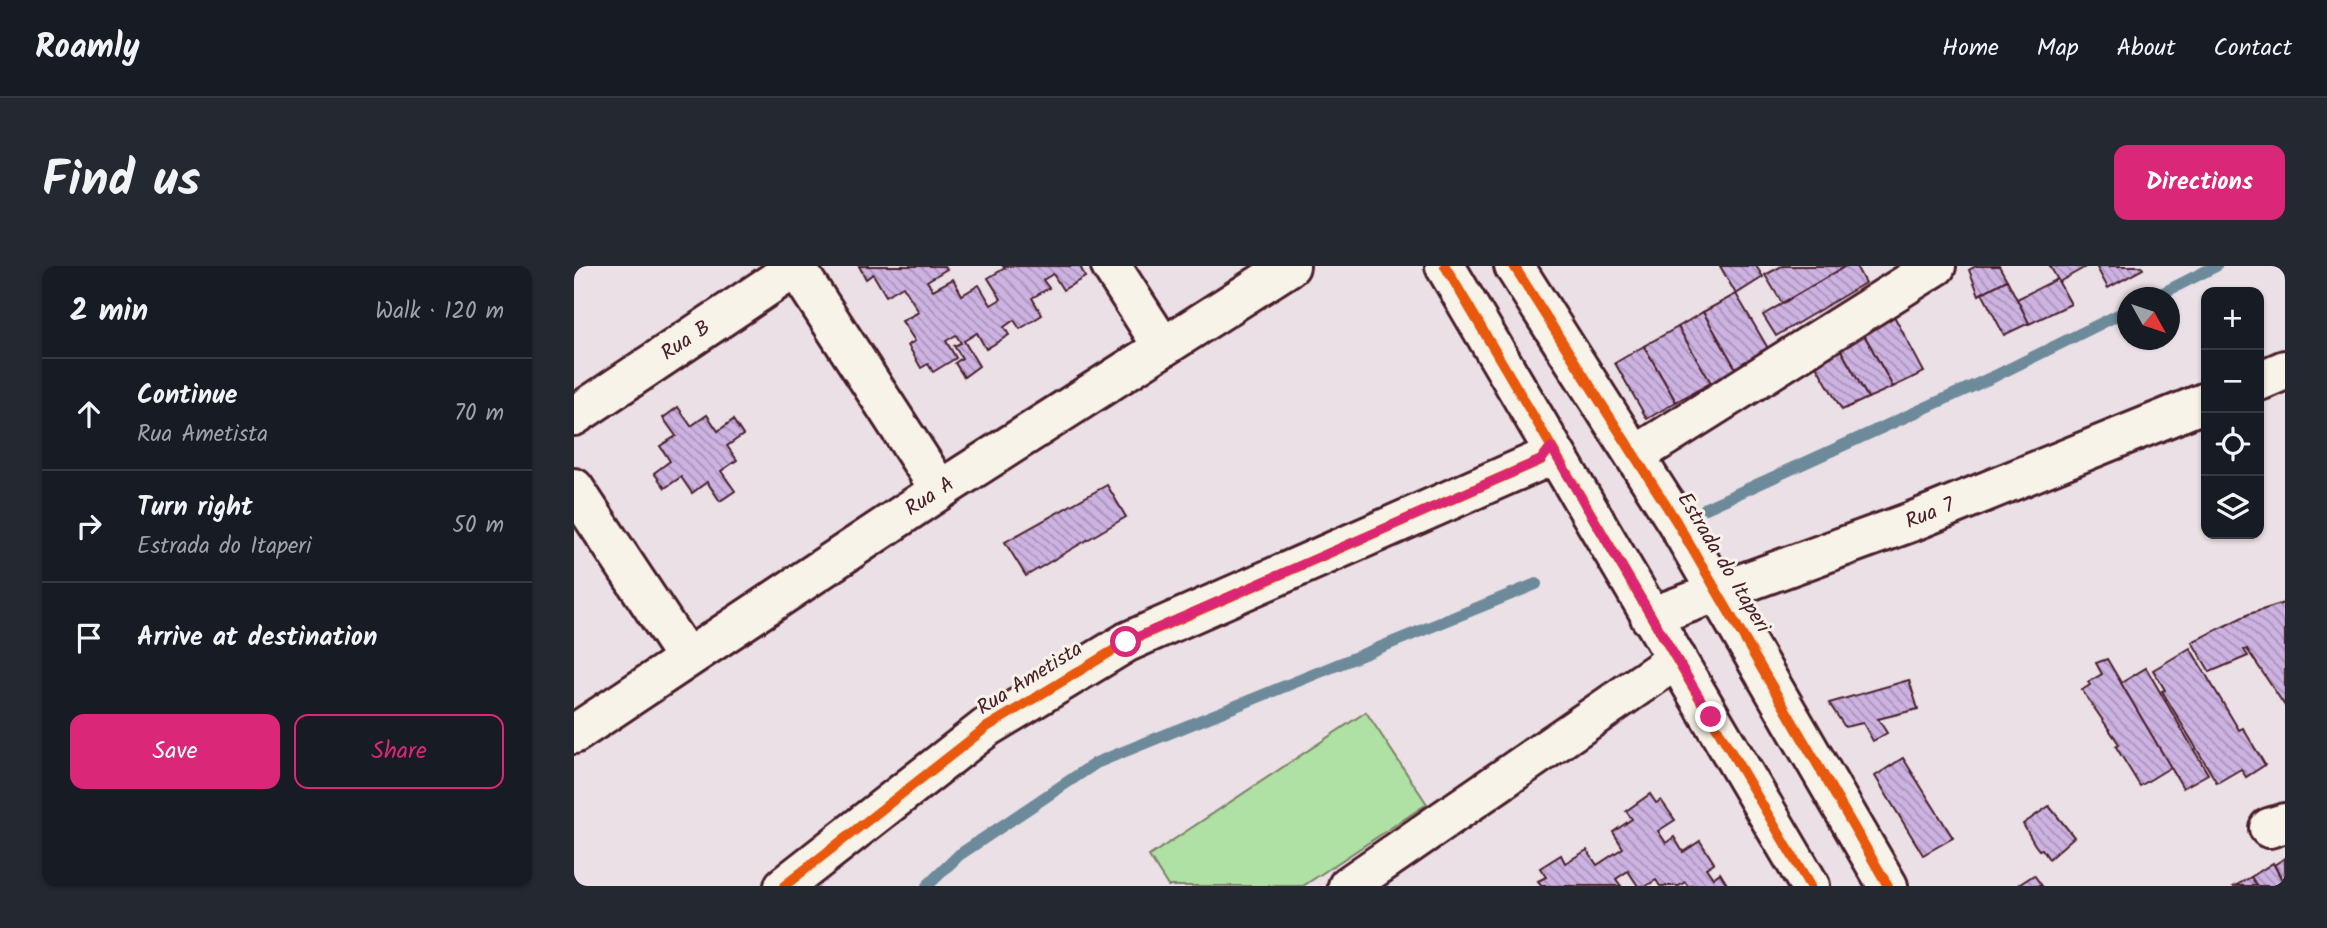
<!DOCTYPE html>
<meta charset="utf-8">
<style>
body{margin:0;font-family:Kalam,sans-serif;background:#242831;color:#f1f3f6}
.controls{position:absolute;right:21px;top:21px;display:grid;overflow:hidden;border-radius:14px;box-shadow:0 2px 5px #0004}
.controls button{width:63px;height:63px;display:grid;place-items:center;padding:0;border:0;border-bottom:2px solid #363941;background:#171b24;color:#f1f3f6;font:35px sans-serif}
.compass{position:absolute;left:1543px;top:21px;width:63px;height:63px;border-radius:50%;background:#171b24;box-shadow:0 2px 5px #0004;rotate:130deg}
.stop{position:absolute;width:21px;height:21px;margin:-16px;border:5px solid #db2777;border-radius:50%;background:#fff}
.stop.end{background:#db2777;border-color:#fff;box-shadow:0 2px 7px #0008}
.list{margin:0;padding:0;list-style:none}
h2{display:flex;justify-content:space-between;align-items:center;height:91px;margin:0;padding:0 28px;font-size:30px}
h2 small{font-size:23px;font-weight:400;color:#9ea1a6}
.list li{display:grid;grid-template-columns:46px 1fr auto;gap:21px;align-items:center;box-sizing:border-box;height:112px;padding:0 28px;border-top:2px solid #363941}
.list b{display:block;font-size:26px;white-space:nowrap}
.list p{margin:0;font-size:23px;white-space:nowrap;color:#9ea1a6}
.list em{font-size:23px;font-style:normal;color:#9ea1a6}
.actions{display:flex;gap:14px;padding:21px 28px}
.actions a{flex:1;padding:16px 0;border:2px solid #db2777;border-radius:14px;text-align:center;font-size:24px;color:#db2777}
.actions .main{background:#db2777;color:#fff}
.icon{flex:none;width:38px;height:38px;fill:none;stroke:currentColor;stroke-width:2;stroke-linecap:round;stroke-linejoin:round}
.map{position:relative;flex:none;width:1711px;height:620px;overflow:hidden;border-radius:14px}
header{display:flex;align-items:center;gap:42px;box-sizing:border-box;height:98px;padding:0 35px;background:#171b24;border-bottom:2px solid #363941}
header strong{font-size:33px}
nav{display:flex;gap:38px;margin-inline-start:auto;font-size:24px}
.intro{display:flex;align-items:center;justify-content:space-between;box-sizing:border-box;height:168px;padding:0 42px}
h1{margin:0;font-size:49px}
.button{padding:18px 32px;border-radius:14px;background:#db2777;color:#fff;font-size:24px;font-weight:700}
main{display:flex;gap:42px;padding:0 42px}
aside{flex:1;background:#171b24;border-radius:14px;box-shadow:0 2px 5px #0004}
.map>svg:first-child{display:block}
.park{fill:#aee1a3;stroke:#7c8067;stroke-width:2}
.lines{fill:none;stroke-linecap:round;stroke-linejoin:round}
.stream{stroke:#6d8a9a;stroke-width:12}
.building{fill:url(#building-back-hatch);stroke:#4a1f2b;stroke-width:2}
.minor-casing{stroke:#4a1f2b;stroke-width:44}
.minor{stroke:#f7f3e8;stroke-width:38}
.cycleway-casing{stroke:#f7f3e8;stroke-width:15}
.cycleway{stroke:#e8590c;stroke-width:10}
.route{stroke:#db2777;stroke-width:9}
.labels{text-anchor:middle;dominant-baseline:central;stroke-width:6;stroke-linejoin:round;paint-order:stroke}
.street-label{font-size:21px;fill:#4a1f2b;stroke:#f7f3e8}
</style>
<header>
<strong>Roamly</strong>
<nav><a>Home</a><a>Map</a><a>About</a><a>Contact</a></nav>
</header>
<div class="intro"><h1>Find us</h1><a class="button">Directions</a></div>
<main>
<aside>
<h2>2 min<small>Walk · 120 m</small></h2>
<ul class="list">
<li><svg class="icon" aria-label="ahead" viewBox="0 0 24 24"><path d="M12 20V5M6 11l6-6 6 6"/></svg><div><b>Continue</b><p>Rua Ametista</p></div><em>70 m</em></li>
<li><svg class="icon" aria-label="right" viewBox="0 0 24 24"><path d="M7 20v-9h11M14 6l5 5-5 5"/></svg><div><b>Turn right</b><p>Estrada do Itaperi</p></div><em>50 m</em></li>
<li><svg class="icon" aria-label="arrive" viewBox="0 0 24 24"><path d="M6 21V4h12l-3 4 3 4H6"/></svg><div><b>Arrive at destination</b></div></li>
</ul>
<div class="actions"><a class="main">Save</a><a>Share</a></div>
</aside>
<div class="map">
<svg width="1711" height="620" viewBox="0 0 1711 620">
<defs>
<pattern id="building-back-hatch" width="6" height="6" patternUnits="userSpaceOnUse" patternTransform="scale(1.75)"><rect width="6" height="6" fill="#ccb3e2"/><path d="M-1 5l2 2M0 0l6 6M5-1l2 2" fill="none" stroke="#a891b7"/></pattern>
</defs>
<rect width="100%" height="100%" fill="#eae0e6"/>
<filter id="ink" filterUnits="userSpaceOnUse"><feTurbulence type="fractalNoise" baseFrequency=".0143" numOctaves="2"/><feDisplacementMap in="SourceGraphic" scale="14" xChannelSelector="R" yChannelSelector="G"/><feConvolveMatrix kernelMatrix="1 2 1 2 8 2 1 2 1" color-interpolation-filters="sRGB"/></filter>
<g filter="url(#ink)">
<!-- park -->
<polygon class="park" points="792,446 853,538 729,620 594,620 575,590"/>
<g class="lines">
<!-- stream -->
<g class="stream">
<polyline points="1579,32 1642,0"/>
<polyline points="1132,242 1421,110 1554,44"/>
<polyline points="353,620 385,589 522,497 962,318"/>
</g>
</g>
<!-- building -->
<g class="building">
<polygon points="285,0 371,0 373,3 353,15 359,24 379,13 388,29 405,19 417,39 427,33 414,12 431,2 429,0 506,0 511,11 489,24 479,8 469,14 475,22 458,32 468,49 446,63 440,54 430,61 435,69 412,83 403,67 390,75 405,100 390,111 381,97 388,92 380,80 387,77 382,69 372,75 382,92 359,106 354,98 347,102 334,79 341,75 328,55 345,46 329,20 312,30 299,8 292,13"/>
<polygon points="1146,0 1182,0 1189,11 1162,28"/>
<polygon points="1208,0 1272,0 1208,37 1191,9"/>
<polygon points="1272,0 1282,0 1291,17 1202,70 1189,49"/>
<polygon points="1402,0 1425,0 1433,14 1405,29 1395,4"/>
<polygon points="1476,0 1513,0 1485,16"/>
<polygon points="1522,0 1567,0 1569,3 1534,22"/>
<polygon points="1483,13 1497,38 1455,58 1443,33"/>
<polygon points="1433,14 1455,57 1430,69 1408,27"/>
<polygon points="1162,28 1195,84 1162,103 1129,46"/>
<polygon points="1129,46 1162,103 1137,117 1104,61"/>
<polygon points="1320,50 1350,106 1319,121 1289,67"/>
<polygon points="1104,61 1137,117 1102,136 1070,80"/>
<polygon points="1289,67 1319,121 1294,132 1265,81"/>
<polygon points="1070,80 1102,136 1073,153 1041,97"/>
<polygon points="1265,81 1294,132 1268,144 1240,96"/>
<polygon points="104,141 117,160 133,149 144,165 159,154 169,169 153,180 163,194 147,205 161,225 146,235 133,216 118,227 107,211 91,222 80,207 96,195 86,180 102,170 89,152"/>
<polygon points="533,219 552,251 452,310 431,276"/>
<polygon points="1710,337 1711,338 1711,440 1673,383 1670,384 1674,390 1636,406 1618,376 1675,348"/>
<polygon points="1616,382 1665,464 1669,462 1691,499 1672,511 1667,503 1643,517 1588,425 1591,424 1579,404"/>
<polygon points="1533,393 1597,501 1566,520 1542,481 1545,478 1508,424 1516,419 1514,416 1528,408 1522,397"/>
<polygon points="1572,402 1634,508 1609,522 1547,417"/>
<polygon points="1335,414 1344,443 1304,453 1313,467 1299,475 1289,457 1271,461 1255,437"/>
<polygon points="1329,492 1379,572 1349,589 1301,510"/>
<polygon points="1076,528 1082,537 1087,534 1101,554 1084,565 1092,577 1100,571 1109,586 1126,575 1140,597 1132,602 1139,612 1146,607 1154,620 1114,620 1111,616 1105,620 1086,620 1082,614 1072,620 1064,620 1054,605 1042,613 1047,620 967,620 964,615 972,611 966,602 987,589 991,597 1013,584 1023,599 1049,582 1039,566 1058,553 1052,545"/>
<polygon points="1475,540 1500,571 1475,593 1468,583 1465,584 1461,579 1449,558"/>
<polygon points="1711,592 1711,617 1700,599"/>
<polygon points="1699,597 1711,620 1683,620 1677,611"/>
<polygon points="1460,609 1468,620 1443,620"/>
<polygon points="1677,611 1683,620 1661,620"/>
</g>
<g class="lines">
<defs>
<g id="minor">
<polyline points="221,0 366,224"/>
<polyline points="537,0 589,81"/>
<polyline points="871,0 1236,620"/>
<polyline points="940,0 1102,255 1314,620"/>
<polyline points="1685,115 1711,104"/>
<polyline points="0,150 224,0"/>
<polyline points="1062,189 1362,0"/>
<polyline points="0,222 112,391"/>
<polyline points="1076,351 1337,256 1632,136"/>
<polyline points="0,468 366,224 716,0"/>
<polyline points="1695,562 1711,557"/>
<polyline points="210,620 413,461 553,376 967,194 977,181"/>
<polyline points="774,620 1103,393"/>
</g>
</defs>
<!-- minor casing -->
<use href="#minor" class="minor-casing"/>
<!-- minor -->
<use href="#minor" class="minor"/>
<defs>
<g id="cycleway">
<polyline points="871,0 1236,620"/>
<polyline points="940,0 1102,255 1314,620"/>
<polyline points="210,620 413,461 553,376 967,194 977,181"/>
</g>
</defs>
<!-- cycleway casing -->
<use href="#cycleway" class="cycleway-casing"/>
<!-- cycleway -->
<use href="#cycleway" class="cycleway"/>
</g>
</g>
<g class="lines" filter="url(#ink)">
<!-- route -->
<polyline class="route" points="552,376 967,194 977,181 1137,451"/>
</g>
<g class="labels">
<!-- street labels -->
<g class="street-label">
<text transform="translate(112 75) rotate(-34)">Rua B</text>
<text transform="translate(356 231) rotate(-33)">Rua A</text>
<text transform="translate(1356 248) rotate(-22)">Rua 7</text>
<text transform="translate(1149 297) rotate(59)">Estrada do Itaperi</text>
<text transform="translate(456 413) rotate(-32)">Rua Ametista</text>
</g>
</g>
</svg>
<div class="controls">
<button>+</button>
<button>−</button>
<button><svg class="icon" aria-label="locate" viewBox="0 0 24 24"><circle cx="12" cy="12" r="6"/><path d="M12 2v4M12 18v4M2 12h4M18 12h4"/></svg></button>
<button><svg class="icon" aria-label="layers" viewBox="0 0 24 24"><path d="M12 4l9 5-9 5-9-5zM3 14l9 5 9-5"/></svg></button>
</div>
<svg class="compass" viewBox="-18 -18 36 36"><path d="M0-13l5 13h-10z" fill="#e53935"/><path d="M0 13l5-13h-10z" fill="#9ea1a6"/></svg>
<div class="stop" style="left:552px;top:376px"></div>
<div class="stop end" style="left:1137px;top:451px"></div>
</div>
</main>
